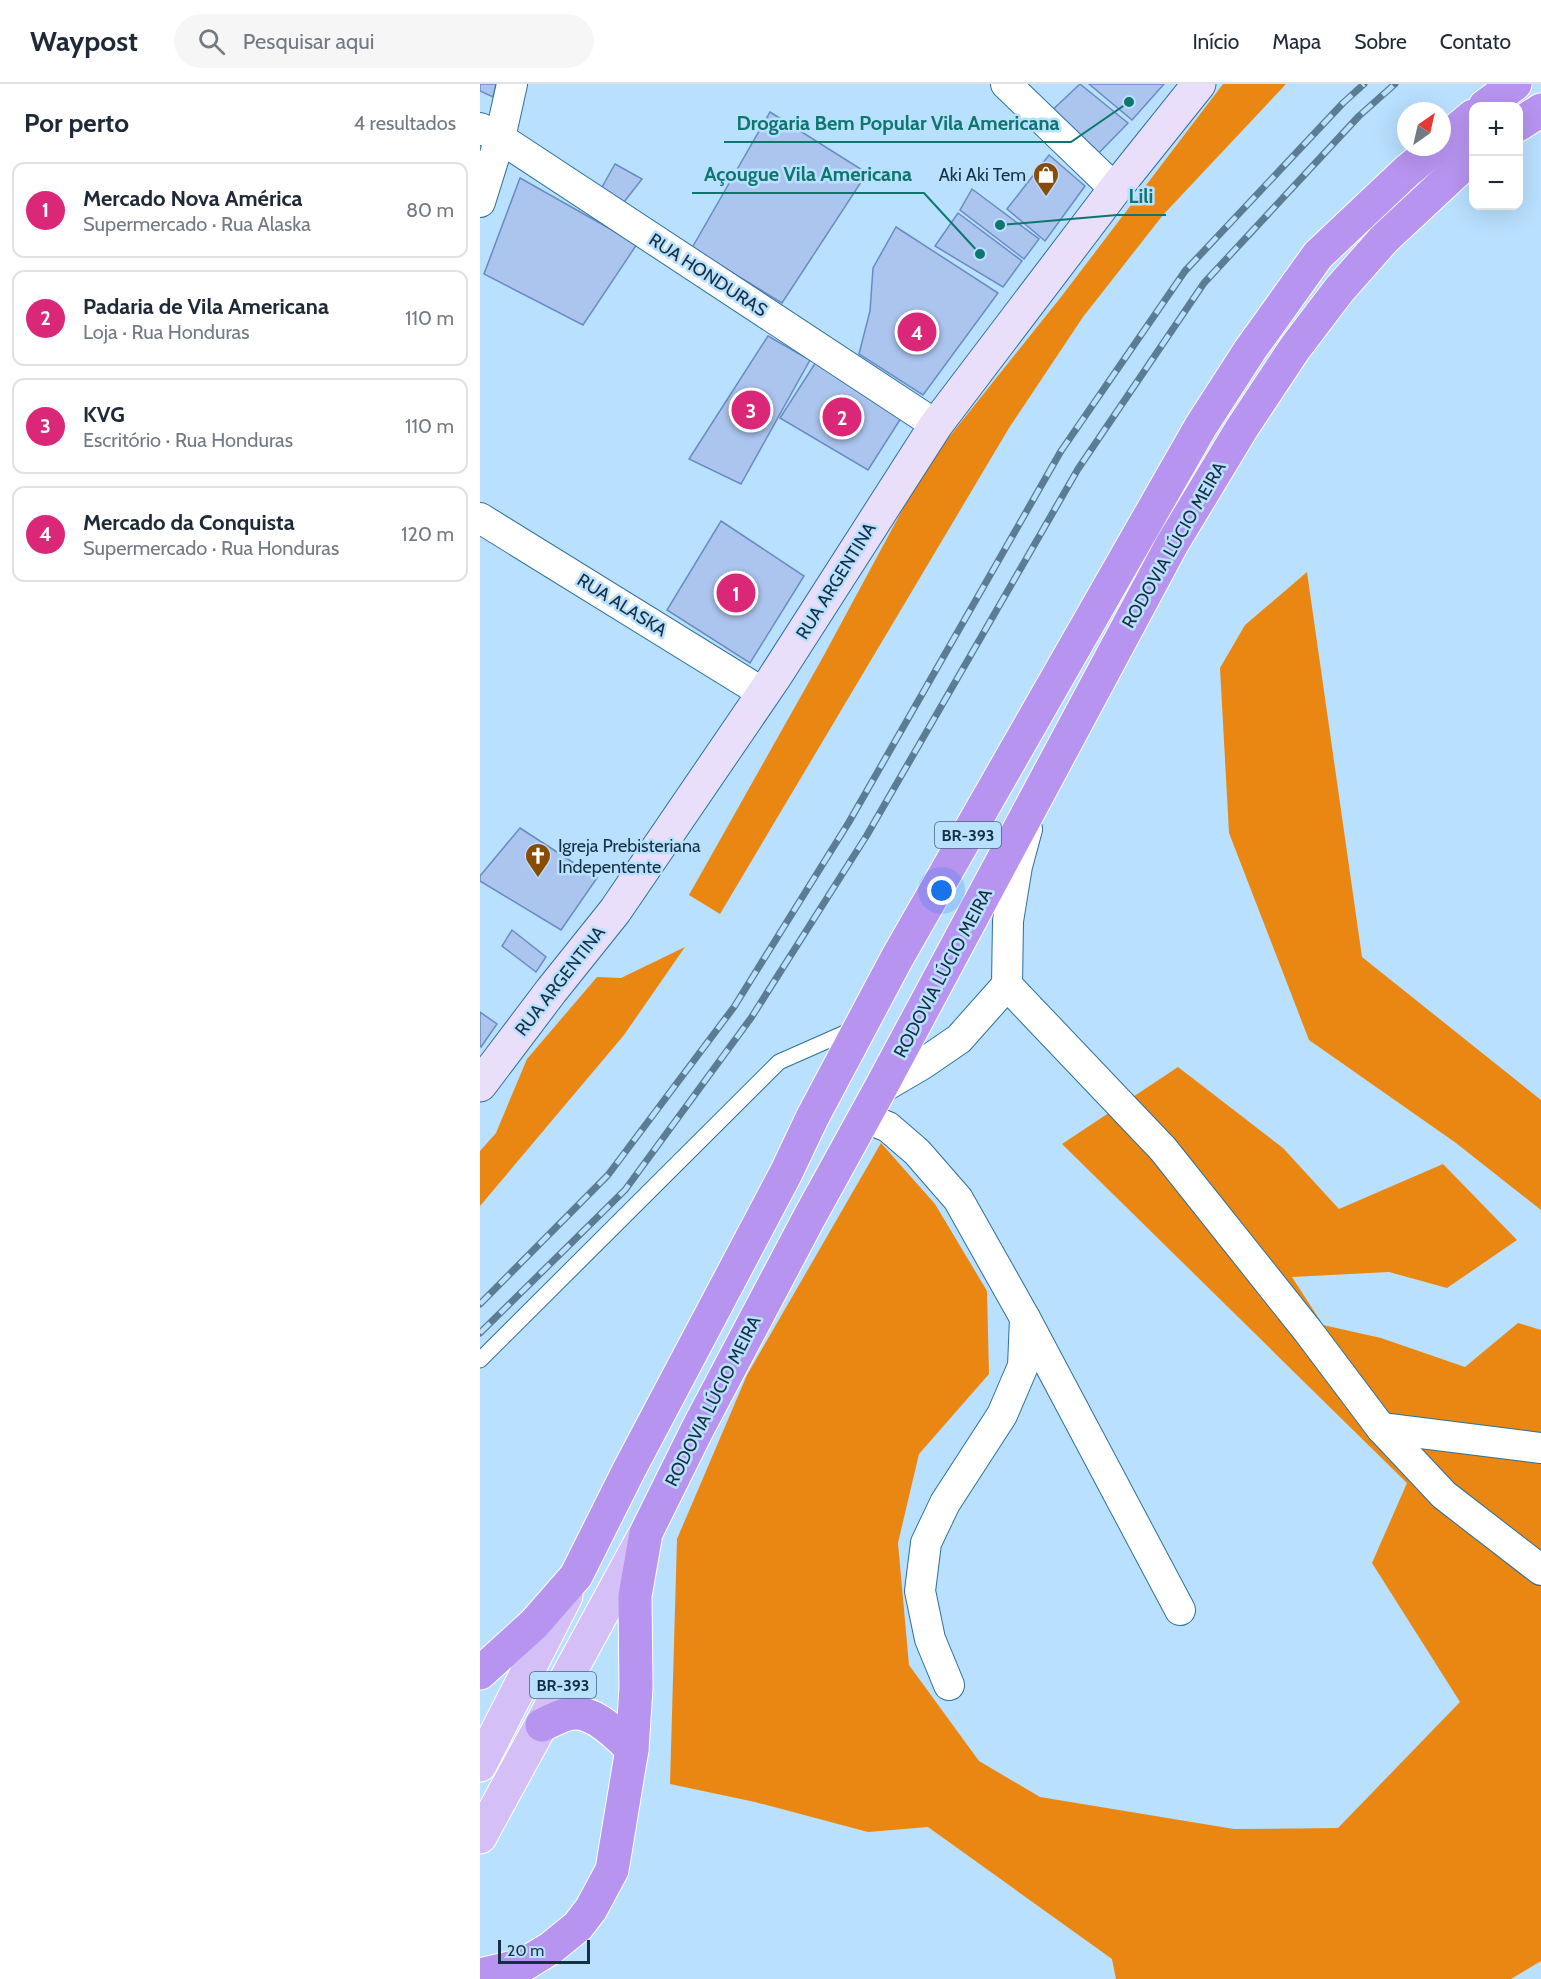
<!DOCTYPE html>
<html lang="pt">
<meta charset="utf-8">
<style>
body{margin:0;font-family:Cabin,sans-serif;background:#f6f6f7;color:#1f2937}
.controls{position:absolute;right:18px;top:18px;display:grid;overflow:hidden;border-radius:12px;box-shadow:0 6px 24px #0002}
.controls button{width:54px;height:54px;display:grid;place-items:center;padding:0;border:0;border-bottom:2px solid #e0e1e3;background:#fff;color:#1f2937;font:30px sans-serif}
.compass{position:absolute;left:917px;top:18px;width:54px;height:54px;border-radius:50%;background:#fff;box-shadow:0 6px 24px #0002;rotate:34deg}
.scale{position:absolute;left:18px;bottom:15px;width:92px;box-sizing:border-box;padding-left:6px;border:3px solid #153043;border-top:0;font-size:16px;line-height:21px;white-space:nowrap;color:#153043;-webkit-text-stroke:4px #b9e0fe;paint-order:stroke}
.you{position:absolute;left:462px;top:807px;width:21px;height:21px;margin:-15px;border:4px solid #fff;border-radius:50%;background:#1a73e8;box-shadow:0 0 0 9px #1a73e833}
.badge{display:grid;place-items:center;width:39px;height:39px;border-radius:50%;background:#db2777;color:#fff;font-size:20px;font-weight:700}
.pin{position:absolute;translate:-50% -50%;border:3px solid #fff;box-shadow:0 2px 6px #0006}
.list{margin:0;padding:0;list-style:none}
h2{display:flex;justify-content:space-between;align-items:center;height:78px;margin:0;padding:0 24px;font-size:26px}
h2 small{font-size:20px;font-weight:400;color:#747a83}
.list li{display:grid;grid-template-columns:39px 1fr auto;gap:18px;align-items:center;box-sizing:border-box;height:96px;margin:0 12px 12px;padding:0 12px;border:2px solid #e0e1e3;border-radius:12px}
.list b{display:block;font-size:22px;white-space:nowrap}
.list p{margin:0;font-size:20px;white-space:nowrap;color:#747a83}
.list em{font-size:20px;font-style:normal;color:#747a83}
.icon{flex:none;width:33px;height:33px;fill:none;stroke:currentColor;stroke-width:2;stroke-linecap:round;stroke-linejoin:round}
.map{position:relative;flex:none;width:1061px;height:1895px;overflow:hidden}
header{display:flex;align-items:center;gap:36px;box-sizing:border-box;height:84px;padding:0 30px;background:#fff;border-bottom:2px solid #e0e1e3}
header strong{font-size:28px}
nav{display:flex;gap:33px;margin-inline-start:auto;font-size:21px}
.search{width:420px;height:54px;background:#f6f6f7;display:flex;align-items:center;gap:15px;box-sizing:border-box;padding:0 21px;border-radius:33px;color:#747a83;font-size:22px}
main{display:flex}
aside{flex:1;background:#fff}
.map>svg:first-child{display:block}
.forest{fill:#ea8712}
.building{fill:#acc5ef;stroke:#698bc5;stroke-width:1.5}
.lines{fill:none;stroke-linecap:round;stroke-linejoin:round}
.lane-casing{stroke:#2d709c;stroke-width:17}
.street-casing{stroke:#2d709c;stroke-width:32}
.secondary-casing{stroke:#2d709c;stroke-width:35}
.primary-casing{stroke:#fff;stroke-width:35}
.highway-casing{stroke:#fff;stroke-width:35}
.lane{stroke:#fff;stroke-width:15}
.street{stroke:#fff;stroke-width:30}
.secondary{stroke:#e9dffa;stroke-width:33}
.primary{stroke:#d4bff6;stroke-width:33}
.highway{stroke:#b794f0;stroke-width:33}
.rail-casing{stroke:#5c7c94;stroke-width:7}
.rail{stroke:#b9e0fe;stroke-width:4.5;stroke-dasharray:14;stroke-linecap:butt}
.labels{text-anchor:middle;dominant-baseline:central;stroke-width:5;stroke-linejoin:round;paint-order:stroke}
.shield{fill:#b9e0fe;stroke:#46657b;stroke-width:1.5}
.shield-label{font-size:16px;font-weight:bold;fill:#153043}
.poi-label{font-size:18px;fill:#153043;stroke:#b9e0fe;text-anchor:end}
.street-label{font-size:18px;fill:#153043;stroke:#b9e0fe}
.leader{fill:none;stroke:#0f766e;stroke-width:2}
.callout-dot{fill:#0f766e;stroke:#b9e0fe;stroke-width:2}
.callout-label{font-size:20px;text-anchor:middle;font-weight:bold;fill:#0f766e;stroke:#b9e0fe;stroke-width:5;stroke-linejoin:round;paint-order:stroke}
</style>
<header>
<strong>Waypost</strong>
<div class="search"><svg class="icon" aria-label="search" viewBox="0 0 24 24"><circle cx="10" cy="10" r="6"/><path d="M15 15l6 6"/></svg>Pesquisar aqui</div>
<nav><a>Início</a><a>Mapa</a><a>Sobre</a><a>Contato</a></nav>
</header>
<main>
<aside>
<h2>Por perto<small>4 resultados</small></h2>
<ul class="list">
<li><span class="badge">1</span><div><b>Mercado Nova América</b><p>Supermercado · Rua Alaska</p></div><em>80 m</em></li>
<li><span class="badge">2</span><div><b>Padaria de Vila Americana</b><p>Loja · Rua Honduras</p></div><em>110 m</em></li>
<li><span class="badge">3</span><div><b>KVG</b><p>Escritório · Rua Honduras</p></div><em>110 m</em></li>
<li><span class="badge">4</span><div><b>Mercado da Conquista</b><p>Supermercado · Rua Honduras</p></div><em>120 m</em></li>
</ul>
</aside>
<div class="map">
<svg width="1061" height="1895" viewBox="0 0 1061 1895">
<rect width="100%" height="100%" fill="#b9e0fe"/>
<!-- forest -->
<g class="forest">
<polygon points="743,0 806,0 683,131 603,233 529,344 240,830 209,811 343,573 446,382 581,213"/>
<polygon points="827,488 882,873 1061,1016 1061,1126 976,1059 829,956 749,749 740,584 765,541"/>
<polygon points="205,863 144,951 0,1122 0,1067 16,1049 47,975 117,893 141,894"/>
<polygon points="698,983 803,1064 859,1125 963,1080 1037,1156 967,1204 909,1188 812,1193 843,1241 901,1254 985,1283 1038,1239 1061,1246 1061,1877 1031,1895 636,1895 632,1875 448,1743 388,1748 275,1718 190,1700 197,1455 267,1291 401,1059 455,1120 507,1207 509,1290 439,1370 418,1459 429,1581 499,1677 560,1713 754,1745 858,1744 980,1618 892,1479 927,1399 582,1060"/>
</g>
<!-- building -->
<g class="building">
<polygon points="0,0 16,0 13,13 0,7"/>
<polygon points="600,0 648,39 612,76 565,33"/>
<polygon points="609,0 684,0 652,36"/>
<polygon points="290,28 387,89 302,219 212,164"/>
<polygon points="569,71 605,102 565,157 527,125"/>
<polygon points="135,80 162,95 144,118 121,105"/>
<polygon points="40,94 157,160 103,241 4,190"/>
<polygon points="492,105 559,155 544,175 480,126"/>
<polygon points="478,129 542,177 523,203 455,162"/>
<polygon points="416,143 518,209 443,311 379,270 390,227 393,184"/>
<polygon points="288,252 330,276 261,400 209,375"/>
<polygon points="336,278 423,331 388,386 300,334"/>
<polygon points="241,437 324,492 270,579 187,526"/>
<polygon points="40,744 117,794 81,846 0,797 0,792"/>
<polygon points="32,846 66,873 56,888 22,862"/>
<polygon points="0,928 17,940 1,963 0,962"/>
</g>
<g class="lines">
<defs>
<polyline id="lane" points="0,1276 299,978 376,944"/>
<g id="street">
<polyline points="526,0 635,105"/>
<polyline points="0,44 20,54 456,341"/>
<polyline points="0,118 20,54 32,0"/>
<polyline points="0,434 283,609"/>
<polyline points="527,901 683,1065 828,1247 901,1344 964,1411 1061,1486"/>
<polyline points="400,1005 441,981 479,955 527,901 528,837 537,782 547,745"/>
<polyline points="384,1033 408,1043 437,1068 478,1115 545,1234 543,1282 522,1331 465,1419 446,1459 440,1507 450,1555 469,1601"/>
<polyline points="545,1234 700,1526"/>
<polyline points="901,1344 1061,1364"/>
</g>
<polyline id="secondary" points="0,1001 71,907 135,827 294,594 456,341 635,105 719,0"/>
<g id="primary">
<polyline points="0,1681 86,1512"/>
<polyline points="0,1753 163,1454"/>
</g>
<g id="highway">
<polyline points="1005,22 1035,0"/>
<polyline points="1038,41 1061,26"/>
<polyline points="962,58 993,32"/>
<polyline points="0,1589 54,1540 96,1492 149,1386 306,1089 332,1034 417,874 721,342 770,266 838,171 927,87 956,63"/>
<path d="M62 1641C71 1637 80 1632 88 1630 111 1623 137 1651 152 1665"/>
<polyline points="0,1891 43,1881 71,1864 98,1842 111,1825 132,1786 152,1665 156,1604 155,1512 166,1449 217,1346 329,1134 400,1005 692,460 762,344 815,264 859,206 904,155 993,72"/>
</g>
</defs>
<!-- lane casing -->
<use href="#lane" class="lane-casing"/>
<!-- street casing -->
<use href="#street" class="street-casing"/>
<!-- secondary casing -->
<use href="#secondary" class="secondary-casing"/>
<!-- primary casing -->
<use href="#primary" class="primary-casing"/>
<!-- highway casing -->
<use href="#highway" class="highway-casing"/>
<!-- lane -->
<use href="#lane" class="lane"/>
<!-- street -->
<use href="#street" class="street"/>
<!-- secondary -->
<use href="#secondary" class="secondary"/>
<!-- primary -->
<use href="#primary" class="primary"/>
<!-- highway -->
<use href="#highway" class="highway"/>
<defs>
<g id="rail">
<polyline points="0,1220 128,1091 254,923 369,738 581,367 705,187 863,19 884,0"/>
<polyline points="0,1249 145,1106 271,934 387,751 598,385 724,199 879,32 915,0"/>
</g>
</defs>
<!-- rail casing -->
<use href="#rail" class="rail-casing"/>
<!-- rail -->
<use href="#rail" class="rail"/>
</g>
<!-- icons -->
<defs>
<symbol id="shop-pin" viewBox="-11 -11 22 30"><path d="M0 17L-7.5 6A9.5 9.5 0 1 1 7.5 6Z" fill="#884c07" stroke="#b9e0fe"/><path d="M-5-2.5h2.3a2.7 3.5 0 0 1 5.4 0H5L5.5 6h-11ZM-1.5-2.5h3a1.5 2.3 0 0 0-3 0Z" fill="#fff"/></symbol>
<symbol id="church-pin" viewBox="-11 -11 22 30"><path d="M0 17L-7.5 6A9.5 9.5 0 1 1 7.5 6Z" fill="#884c07" stroke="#b9e0fe"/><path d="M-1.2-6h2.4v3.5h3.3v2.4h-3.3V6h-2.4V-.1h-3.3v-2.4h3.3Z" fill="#fff"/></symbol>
</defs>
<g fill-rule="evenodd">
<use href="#shop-pin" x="551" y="76" width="30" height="40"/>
<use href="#church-pin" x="43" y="757" width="30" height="40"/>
</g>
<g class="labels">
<!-- shield labels -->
<g class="shield">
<rect x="455" y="738" width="66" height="26" rx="4.5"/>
<rect x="50" y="1588" width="66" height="26" rx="4.5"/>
</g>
<g class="shield-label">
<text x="488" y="751">BR-393</text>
<text x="83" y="1601">BR-393</text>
</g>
<!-- poi labels -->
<g class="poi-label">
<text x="546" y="91">Aki Aki Tem</text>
<text x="78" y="762" text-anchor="start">Igreja Prebisteriana<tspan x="78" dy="21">Indepentente</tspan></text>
</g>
<!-- street labels -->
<g class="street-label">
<text transform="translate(228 191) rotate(33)">RUA HONDURAS</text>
<text transform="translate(694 461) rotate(-60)">RODOVIA LÚCIO MEIRA</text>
<text transform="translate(356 497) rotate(-58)">RUA ARGENTINA</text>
<text transform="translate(142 521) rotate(32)">RUA ALASKA</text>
<text transform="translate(463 889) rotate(-62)">RODOVIA LÚCIO MEIRA</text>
<text transform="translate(80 897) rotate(-52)">RUA ARGENTINA</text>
<text transform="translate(233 1317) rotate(-63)">RODOVIA LÚCIO MEIRA</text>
</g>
</g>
<!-- callouts -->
<path class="leader" d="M649 18L591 58H244M500 170L444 109H212M520 141L637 131H686"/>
<g class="callout-dot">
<circle cx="649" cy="18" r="6"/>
<circle cx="500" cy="170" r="6"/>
<circle cx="520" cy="141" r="6"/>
</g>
<g class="callout-label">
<text x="418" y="46">Drogaria Bem Popular Vila Americana</text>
<text x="328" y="97">Açougue Vila Americana</text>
<text x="661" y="119">Lili</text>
</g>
</svg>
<div class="controls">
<button>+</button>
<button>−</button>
</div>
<svg class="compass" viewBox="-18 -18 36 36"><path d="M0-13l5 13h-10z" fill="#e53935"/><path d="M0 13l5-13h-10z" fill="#747a83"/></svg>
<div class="scale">20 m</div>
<div class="you"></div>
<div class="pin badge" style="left:256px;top:509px">1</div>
<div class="pin badge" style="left:362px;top:333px">2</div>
<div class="pin badge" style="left:271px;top:326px">3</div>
<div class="pin badge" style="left:437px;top:248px">4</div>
</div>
</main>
